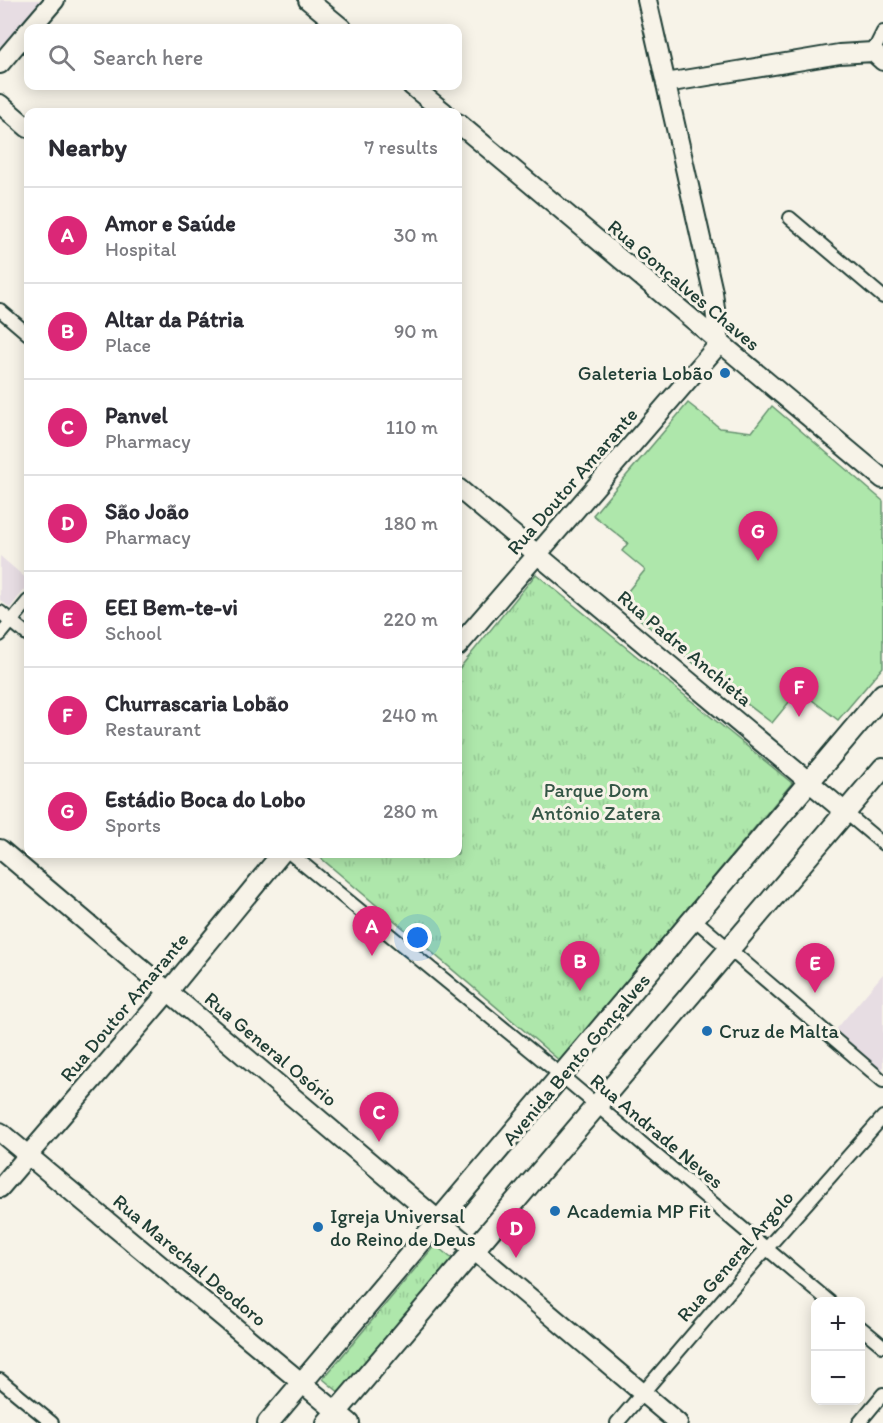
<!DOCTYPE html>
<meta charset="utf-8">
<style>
body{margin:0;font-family:Itim,sans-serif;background:#f7f7f7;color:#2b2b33}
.controls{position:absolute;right:18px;bottom:18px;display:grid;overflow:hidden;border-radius:12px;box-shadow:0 3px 15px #0003}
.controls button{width:54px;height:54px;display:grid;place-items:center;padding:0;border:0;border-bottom:2px solid #e1e1e2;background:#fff;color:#2b2b33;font:30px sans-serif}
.you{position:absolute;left:418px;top:938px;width:21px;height:21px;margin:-15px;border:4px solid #fff;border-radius:50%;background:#1a73e8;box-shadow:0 0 0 9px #1a73e833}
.badge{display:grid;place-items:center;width:39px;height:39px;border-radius:50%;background:#db2777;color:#fff;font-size:20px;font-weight:700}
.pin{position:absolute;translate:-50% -50px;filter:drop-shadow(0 2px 3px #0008)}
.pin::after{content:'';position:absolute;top:32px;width:21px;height:18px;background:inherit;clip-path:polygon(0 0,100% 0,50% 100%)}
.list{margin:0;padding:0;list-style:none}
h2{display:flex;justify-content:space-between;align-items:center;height:78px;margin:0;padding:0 24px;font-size:26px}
h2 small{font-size:20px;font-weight:400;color:#7c7c81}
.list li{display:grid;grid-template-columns:39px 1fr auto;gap:18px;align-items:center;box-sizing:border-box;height:96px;padding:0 24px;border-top:2px solid #e1e1e2}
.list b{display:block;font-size:22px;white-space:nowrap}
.list p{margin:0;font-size:20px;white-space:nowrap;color:#7c7c81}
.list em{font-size:20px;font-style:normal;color:#7c7c81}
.icon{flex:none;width:33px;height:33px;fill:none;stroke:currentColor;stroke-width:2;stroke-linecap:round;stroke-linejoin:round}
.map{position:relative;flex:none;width:883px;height:1423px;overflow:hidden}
.search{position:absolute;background:#fff;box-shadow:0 3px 15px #0003;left:24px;top:24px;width:438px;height:66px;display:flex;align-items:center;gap:15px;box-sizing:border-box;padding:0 21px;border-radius:12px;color:#7c7c81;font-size:22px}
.panel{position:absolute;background:#fff;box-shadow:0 3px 15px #0003;left:24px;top:108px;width:438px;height:750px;border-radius:12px}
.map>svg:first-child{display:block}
.built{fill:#e7dde3}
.park{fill:url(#park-tufts);stroke:#669270;stroke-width:1.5}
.garden{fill:#aee7ab;stroke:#669270;stroke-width:1.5}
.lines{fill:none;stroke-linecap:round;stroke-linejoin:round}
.street-casing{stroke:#1f3d34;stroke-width:16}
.secondary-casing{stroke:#1f3d34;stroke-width:22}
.primary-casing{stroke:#1f3d34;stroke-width:24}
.street{stroke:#f7f3e8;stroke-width:12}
.secondary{stroke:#f7f3e8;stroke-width:18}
.primary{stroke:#f7f3e8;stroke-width:20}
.poi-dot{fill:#1f6fb2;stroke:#f7f3e8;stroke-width:2}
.labels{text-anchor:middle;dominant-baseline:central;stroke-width:6;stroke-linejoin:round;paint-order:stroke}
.street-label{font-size:20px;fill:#1f3d34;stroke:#f7f3e8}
.poi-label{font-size:20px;fill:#1f3d34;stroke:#f7f3e8;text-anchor:start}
.park-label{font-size:20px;fill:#345646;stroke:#f7f3e8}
</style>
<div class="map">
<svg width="883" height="1423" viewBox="0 0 883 1423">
<defs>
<pattern id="park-tufts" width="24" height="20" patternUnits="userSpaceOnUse" patternTransform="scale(1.5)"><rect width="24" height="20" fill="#aee7ab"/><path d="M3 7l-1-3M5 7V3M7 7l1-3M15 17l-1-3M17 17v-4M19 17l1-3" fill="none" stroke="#95c794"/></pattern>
</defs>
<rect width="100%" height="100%" fill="#f7f3e8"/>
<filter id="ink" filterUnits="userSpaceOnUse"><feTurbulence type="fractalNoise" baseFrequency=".0167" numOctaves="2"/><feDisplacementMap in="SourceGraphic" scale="12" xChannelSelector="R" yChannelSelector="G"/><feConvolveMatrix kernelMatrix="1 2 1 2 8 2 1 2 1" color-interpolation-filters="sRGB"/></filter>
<g filter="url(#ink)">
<!-- built -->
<g class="built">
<polygon points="0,0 43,0 0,51"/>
<polygon points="0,556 28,580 28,585 10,608 0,600"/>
<polygon points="883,974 883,1075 833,1033"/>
</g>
<!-- park -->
<g class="park">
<polygon points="536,574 792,783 560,1061 316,854 458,854 458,670"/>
<polygon points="435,1245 455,1261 341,1394 323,1379"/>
</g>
<!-- garden -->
<polygon class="garden" points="688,403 720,428 752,432 772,406 883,501 883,667 838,720 799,690 772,723 688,659 619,602 645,570 622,551 628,543 593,515"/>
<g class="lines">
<defs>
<g id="street">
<polyline points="873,52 883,32"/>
<polyline points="790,218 883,297"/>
<polyline points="0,310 28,334"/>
<polyline points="0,612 28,635"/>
<polyline points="0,635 28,601"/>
<polyline points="845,812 883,844"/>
<polyline points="291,854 562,1076 830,1302"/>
<polyline points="693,918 883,1081"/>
<polyline points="860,1327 883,1346"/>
<polyline points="0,1380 52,1423"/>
<polyline points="617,1423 752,1265 883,1117"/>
<polyline points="859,1423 883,1394"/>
</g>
<g id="secondary">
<polyline points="308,0 342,28"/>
<polyline points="647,0 713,292 719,344"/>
<polyline points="31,28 55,0"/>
<polyline points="0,64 28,31"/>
<polyline points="666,83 839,54 873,52 883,61"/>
<polyline points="412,86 444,112"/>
<polyline points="0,104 28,128"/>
<polyline points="458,123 883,479"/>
<polyline points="458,488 845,812"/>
<polyline points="458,646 719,344"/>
<polyline points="0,849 678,1423"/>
<polyline points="0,1132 350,1423"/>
<polyline points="0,1188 168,992 281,854"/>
</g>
<g id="primary">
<polyline points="268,1423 883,694"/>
<polyline points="327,1423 883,768"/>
</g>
</defs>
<!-- street casing -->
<use href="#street" class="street-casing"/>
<!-- secondary casing -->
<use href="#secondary" class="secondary-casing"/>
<!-- primary casing -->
<use href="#primary" class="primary-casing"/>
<!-- street -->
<use href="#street" class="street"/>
<!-- secondary -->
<use href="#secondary" class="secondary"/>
<!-- primary -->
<use href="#primary" class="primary"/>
</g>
</g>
<!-- markers -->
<g class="poi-dot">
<circle cx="725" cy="373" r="6"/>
<circle cx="707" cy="1031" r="6"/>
<circle cx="555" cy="1211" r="6"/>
<circle cx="318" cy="1227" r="6"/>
</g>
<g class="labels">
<!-- street labels -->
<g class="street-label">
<text transform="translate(684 285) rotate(40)">Rua Gonçalves Chaves</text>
<text transform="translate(572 481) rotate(-49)">Rua Doutor Amarante</text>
<text transform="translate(685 648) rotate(40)">Rua Padre Anchieta</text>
<text transform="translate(124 1007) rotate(-50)">Rua Doutor Amarante</text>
<text transform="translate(271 1049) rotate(40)">Rua General Osório</text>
<text transform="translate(576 1059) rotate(-50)">Avenida Bento Gonçalves</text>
<text transform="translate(657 1131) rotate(40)">Rua Andrade Neves</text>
<text transform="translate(735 1256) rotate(-49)">Rua General Argolo</text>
<text transform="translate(190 1260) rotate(40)">Rua Marechal Deodoro</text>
</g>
<!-- poi labels -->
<g class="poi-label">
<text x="713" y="373" text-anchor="end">Galeteria Lobão</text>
<text x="719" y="1031">Cruz de Malta</text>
<text x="567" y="1211">Academia MP Fit</text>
<text x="330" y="1216">Igreja Universal<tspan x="330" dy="23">do Reino de Deus</tspan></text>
</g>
<!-- park labels -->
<g class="park-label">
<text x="596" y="790">Parque Dom<tspan x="596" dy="23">Antônio Zatera</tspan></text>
</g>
</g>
</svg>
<div class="controls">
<button>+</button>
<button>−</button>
</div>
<div class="you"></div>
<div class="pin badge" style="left:372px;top:956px">A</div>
<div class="pin badge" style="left:580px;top:991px">B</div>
<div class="pin badge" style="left:379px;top:1142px">C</div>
<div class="pin badge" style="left:516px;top:1258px">D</div>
<div class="pin badge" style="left:815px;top:993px">E</div>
<div class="pin badge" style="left:799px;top:717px">F</div>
<div class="pin badge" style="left:758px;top:561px">G</div>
<div class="search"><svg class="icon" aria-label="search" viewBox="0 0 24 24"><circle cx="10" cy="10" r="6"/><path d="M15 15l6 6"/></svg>Search here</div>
<section class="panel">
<h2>Nearby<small>7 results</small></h2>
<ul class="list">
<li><span class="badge">A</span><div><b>Amor e Saúde</b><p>Hospital</p></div><em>30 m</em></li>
<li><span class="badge">B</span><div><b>Altar da Pátria</b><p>Place</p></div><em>90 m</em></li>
<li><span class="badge">C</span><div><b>Panvel</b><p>Pharmacy</p></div><em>110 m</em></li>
<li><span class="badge">D</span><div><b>São João</b><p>Pharmacy</p></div><em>180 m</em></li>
<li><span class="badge">E</span><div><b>EEI Bem-te-vi</b><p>School</p></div><em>220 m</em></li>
<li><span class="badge">F</span><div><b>Churrascaria Lobão</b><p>Restaurant</p></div><em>240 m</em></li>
<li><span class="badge">G</span><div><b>Estádio Boca do Lobo</b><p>Sports</p></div><em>280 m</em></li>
</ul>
</section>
</div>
